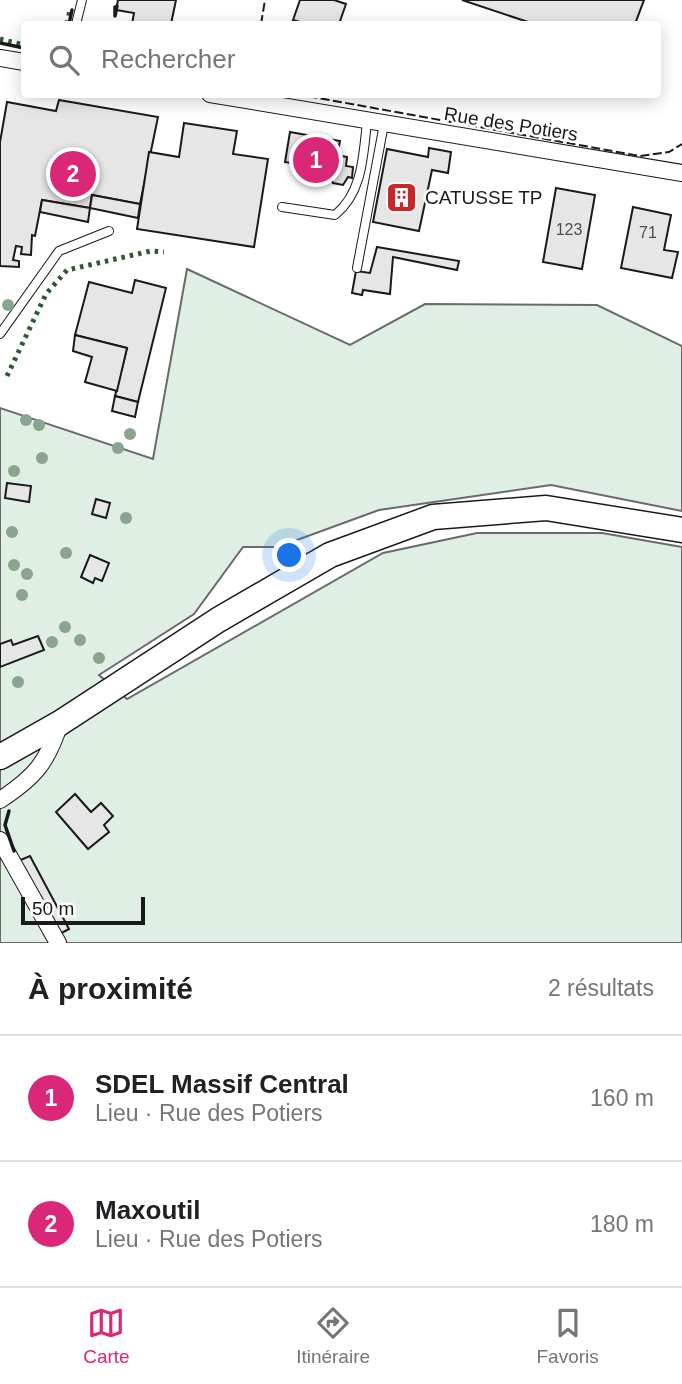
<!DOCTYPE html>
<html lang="fr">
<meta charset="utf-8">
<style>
body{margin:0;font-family:Arial,sans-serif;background:#f2f2f2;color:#202124}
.scale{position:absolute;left:21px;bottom:18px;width:124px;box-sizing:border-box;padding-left:7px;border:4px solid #1a1a1a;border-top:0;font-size:19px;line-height:24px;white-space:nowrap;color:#1a1a1a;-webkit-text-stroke:5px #fff;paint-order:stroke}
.you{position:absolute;left:290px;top:556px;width:24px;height:24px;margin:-18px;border:5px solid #fff;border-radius:50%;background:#1a73e8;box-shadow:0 0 0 10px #1a73e833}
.badge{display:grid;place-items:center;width:46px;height:46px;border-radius:50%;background:#db2777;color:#fff;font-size:23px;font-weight:700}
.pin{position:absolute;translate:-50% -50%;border:4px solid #fff;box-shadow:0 2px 7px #0006}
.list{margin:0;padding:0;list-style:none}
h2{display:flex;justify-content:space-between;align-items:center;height:91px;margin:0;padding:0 28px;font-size:30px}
h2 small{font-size:23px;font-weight:400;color:#757577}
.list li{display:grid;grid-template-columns:46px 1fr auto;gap:21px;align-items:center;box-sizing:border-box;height:126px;padding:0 28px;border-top:2px solid #e0e0e0}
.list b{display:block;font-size:26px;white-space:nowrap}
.list p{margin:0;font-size:23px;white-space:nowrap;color:#757577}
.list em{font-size:23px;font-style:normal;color:#757577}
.icon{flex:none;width:38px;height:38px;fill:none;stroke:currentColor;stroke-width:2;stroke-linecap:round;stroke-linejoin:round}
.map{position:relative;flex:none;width:682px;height:943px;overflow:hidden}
.search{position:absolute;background:#fff;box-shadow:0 4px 18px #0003;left:21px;right:21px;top:21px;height:77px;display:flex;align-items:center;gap:18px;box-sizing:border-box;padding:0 24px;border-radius:7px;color:#757577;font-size:26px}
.sheet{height:343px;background:#fff}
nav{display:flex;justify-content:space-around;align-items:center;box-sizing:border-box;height:98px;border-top:2px solid #e0e0e0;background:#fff;font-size:19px;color:#757577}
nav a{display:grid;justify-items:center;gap:4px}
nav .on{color:#db2777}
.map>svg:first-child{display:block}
.green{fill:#e0efe3;stroke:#6a6a6a;stroke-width:2}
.building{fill:#e6e6e6;stroke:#1a1a1a;stroke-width:2}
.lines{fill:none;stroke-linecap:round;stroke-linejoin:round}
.service-casing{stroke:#1a1a1a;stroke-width:10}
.minor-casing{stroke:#1a1a1a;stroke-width:18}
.primary-casing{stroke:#1a1a1a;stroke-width:27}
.service{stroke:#fff;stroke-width:8}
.minor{stroke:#fff;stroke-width:16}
.primary{stroke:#fff;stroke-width:24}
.hedge{stroke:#2b5a34;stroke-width:5;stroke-dasharray:3.5 5;stroke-linecap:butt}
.fence{stroke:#1a1a1a;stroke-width:2;stroke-dasharray:9 3.5;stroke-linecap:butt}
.wall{stroke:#1a1a1a;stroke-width:3.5}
.tree{fill:#8aa48f}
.labels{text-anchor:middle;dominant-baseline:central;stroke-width:5;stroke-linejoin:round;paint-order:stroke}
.number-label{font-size:16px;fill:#4d4d4d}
.street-label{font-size:19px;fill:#1a1a1a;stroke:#fff}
.poi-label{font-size:19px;fill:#1a1a1a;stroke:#fff;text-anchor:start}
</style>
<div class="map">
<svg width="682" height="943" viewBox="0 0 682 943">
<rect width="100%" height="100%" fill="#fff"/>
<!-- green -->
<polygon class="green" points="187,269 350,345 425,304 597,305 682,346 682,511 551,485 379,510 278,547 243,547 194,614 99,675 127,699 383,553 477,533 602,533 682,547 682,943 0,943 0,408 153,459"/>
<!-- building -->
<g class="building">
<polygon points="118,0 176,0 171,24 132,24 134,13 116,10"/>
<polygon points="300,0 334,0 346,4 339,24 307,24 293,20"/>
<polygon points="462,0 644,0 635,24 534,24"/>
<polygon points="59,100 158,117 140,204 92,195 90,208 42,200 35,236 32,235 31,255 21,254 22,247 16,246 13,260 19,261 19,267 0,266 0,142 7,102 56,111"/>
<polygon points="184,123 237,131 233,154 268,159 254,247 137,229 149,152 179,157"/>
<polygon points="290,132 340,141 337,155 347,157 346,166 353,167 352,178 348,177 343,185 333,183 325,169 285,162"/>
<polygon points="429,148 451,152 448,173 432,170 419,231 373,222 387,149 428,157"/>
<polygon points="556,188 595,195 582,269 543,262"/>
<polygon points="92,195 140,204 138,218 90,208"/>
<polygon points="42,200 90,208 88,222 40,212"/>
<polygon points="633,207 671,215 664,250 678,252 672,278 621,268"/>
<polygon points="377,247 459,261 457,270 393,257 390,294 363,290 362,295 352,293 356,271 370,273"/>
<polygon points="135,280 166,288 138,402 115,396 127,348 75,335 89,282 132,293"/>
<polygon points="75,335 127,348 117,391 85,382 92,357 73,351"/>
<polygon points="115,396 138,402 135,417 112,411"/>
<polygon points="7,483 31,486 29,502 5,498"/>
<polygon points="96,499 110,503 106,518 92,514"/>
<polygon points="90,555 109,563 102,581 95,578 93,583 81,577"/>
<polygon points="38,636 44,650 0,667 0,644 11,640 13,645"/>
<polygon points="75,794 91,812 101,803 113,816 104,825 109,832 88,849 56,812"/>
<polygon points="30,856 69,929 58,935 18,861"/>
</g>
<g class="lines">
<defs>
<g id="service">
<polyline points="76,24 82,0"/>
<path d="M282 207 335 215C363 192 363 156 367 122"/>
<polyline points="357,268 384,124"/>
<polyline points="0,334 59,251 109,231"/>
</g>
<g id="minor">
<polyline points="0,58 24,62"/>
<polyline points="210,94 682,173"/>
<path d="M0 800C35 777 47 763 60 723"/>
<polyline points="0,840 58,943"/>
</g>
<polyline id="primary" points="0,757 60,723 218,620 330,555 433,517 546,508 682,530"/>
</defs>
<!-- service casing -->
<use href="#service" class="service-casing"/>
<!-- minor casing -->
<use href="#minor" class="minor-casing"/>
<!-- primary casing -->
<use href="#primary" class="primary-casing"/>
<!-- service -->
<use href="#service" class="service"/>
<!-- minor -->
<use href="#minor" class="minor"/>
<!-- primary -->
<use href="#primary" class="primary"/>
<!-- hedge -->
<g class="hedge">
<polyline points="67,24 70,10"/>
<polyline points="0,39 24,45"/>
<polyline points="7,376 46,294 67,270 151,251 164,252"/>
</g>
<!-- fence -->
<g class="fence">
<polyline points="261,24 265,0"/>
<polyline points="296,94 640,156 669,152 682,144"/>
</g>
<!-- wall -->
<g class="wall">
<polyline points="115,7 115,16 117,6"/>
<polyline points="69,24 72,10"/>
<polyline points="0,43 24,48"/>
<polyline points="9,811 5,825 14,851"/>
</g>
</g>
<!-- trees -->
<g class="tree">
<circle cx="8" cy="305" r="6"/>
<circle cx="26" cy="420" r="6"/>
<circle cx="39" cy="425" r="6"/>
<circle cx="130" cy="434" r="6"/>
<circle cx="118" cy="448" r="6"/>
<circle cx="42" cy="458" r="6"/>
<circle cx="14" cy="471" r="6"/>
<circle cx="126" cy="518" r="6"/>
<circle cx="12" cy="532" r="6"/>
<circle cx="66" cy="553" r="6"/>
<circle cx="14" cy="565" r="6"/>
<circle cx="27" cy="574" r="6"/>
<circle cx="22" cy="595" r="6"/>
<circle cx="65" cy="627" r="6"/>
<circle cx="80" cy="640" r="6"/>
<circle cx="52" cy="642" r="6"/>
<circle cx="99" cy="658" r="6"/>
<circle cx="18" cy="682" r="6"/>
</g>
<!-- icons -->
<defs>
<symbol id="building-square" viewBox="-11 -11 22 22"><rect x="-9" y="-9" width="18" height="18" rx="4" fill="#c62828" stroke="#fff"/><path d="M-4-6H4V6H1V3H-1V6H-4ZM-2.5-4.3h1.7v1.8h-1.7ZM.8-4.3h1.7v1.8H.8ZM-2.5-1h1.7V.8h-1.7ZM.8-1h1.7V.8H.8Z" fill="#fff"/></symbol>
</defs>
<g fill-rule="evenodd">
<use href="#building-square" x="384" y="180" width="35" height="35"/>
</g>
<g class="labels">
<!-- number labels -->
<g class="number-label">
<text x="569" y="229">123</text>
<text x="648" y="232">71</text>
</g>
<!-- street labels -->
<g class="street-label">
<text transform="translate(511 124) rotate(9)">Rue des Potiers</text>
</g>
<!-- poi labels -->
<g class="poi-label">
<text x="425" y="197">CATUSSE TP</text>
</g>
</g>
</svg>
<div class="scale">50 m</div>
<div class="you"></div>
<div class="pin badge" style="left:316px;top:160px">1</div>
<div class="pin badge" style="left:73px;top:174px">2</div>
<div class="search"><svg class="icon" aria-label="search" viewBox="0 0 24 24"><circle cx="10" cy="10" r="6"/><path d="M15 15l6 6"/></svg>Rechercher</div>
</div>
<section class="sheet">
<h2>À proximité<small>2 résultats</small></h2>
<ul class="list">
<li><span class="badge">1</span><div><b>SDEL Massif Central</b><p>Lieu · Rue des Potiers</p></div><em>160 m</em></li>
<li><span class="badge">2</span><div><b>Maxoutil</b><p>Lieu · Rue des Potiers</p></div><em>180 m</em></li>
</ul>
</section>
<nav>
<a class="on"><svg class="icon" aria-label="map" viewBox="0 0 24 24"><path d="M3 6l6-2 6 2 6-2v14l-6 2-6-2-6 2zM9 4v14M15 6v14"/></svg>Carte</a>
<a><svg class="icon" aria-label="directions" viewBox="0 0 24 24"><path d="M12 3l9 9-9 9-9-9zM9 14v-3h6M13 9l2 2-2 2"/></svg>Itinéraire</a>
<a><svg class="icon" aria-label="saved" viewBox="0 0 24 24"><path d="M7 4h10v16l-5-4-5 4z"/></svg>Favoris</a>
</nav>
